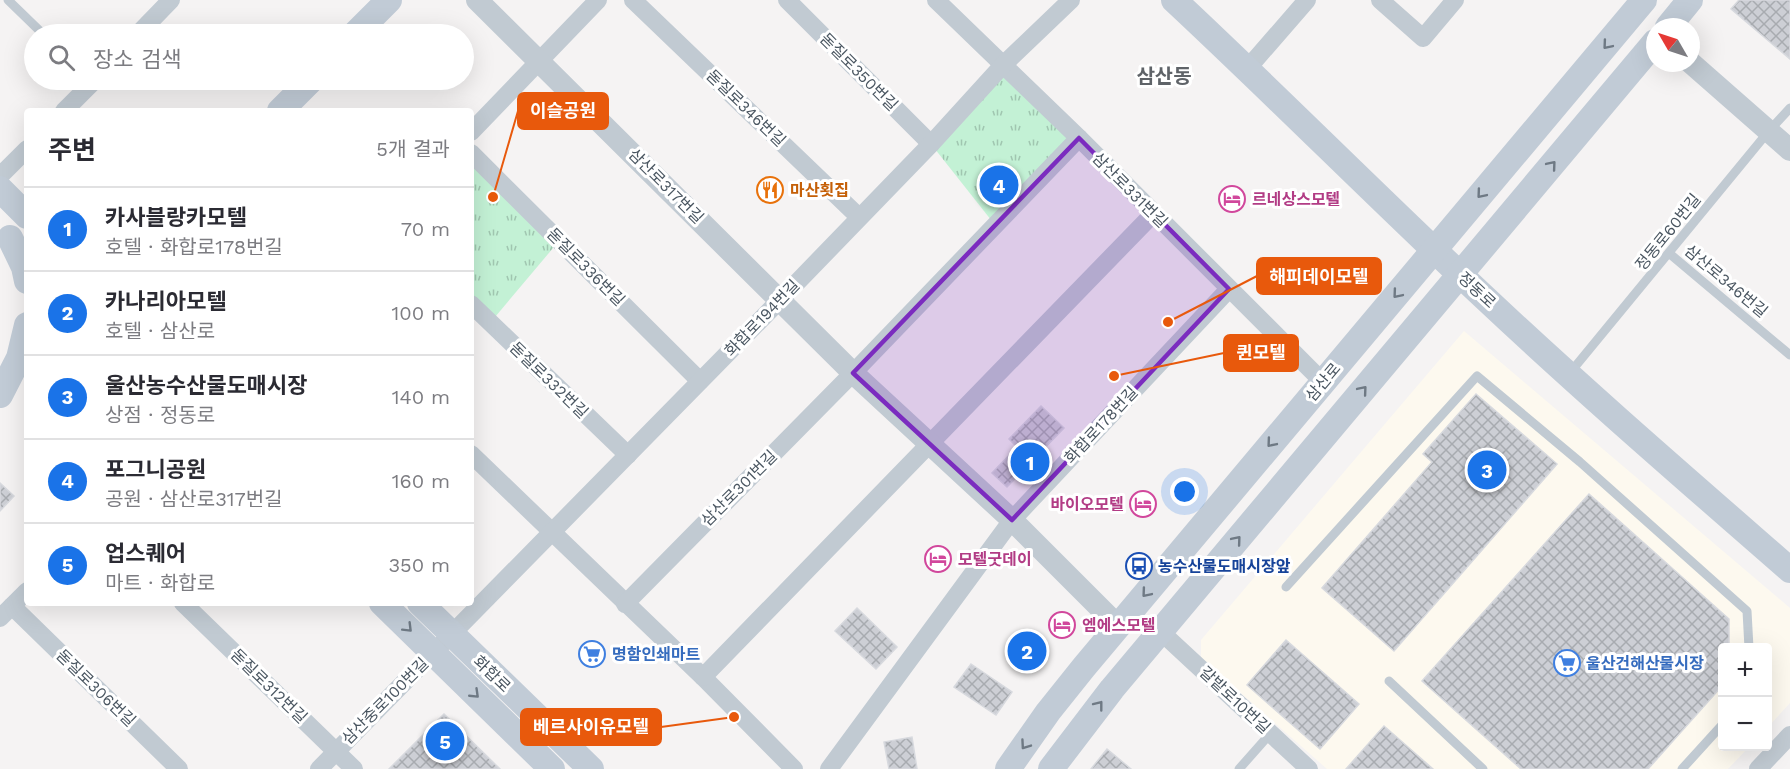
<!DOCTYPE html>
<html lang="ko">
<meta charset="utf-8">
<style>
body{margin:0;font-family:"Work Sans","Noto Sans KR",sans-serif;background:#f7f7f7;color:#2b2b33}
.controls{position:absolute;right:18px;bottom:18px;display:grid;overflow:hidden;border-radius:6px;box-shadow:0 6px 24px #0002}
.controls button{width:54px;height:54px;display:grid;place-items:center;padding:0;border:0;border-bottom:2px solid #e1e1e2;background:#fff;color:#2b2b33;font:30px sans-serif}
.compass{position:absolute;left:1646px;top:18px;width:54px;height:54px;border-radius:50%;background:#fff;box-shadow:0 6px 24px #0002;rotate:309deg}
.you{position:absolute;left:1185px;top:492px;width:21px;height:21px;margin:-15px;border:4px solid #fff;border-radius:50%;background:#1a73e8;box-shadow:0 0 0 9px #1a73e833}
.badge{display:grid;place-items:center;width:39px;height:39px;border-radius:50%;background:#1a73e8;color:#fff;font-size:20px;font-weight:700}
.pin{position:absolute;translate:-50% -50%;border:3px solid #fff;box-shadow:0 2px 6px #0006}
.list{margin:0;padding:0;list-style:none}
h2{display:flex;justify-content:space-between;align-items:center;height:78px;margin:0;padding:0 24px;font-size:26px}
h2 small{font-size:20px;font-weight:400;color:#7c7c81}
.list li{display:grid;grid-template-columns:39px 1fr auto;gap:18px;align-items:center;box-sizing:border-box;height:84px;padding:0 24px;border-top:2px solid #e1e1e2}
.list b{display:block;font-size:22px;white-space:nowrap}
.list p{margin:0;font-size:20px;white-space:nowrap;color:#7c7c81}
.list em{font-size:20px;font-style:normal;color:#7c7c81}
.icon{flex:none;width:33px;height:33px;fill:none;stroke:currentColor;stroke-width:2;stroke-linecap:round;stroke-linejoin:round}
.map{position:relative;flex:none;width:1790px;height:769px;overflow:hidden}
.search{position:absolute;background:#fff;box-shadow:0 6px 24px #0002;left:24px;top:24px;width:450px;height:66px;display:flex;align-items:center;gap:15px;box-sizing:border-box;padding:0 21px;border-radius:33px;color:#7c7c81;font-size:22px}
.panel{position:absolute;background:#fff;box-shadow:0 6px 24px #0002;left:24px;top:108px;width:450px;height:498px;border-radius:6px}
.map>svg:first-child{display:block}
.commercial{fill:#fdf9ef}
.park{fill:url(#park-tufts)}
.building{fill:url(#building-cross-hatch);stroke:#d7d9de;stroke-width:1.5}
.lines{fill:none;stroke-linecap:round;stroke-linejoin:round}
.service{stroke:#c1cad2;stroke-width:9}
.minor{stroke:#c1cad2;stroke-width:18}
.tertiary{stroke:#c1cad2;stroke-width:22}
.secondary{stroke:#c1cbd6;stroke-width:26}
.oneway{stroke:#6e7984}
.marked{fill:#7b2cbf;fill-opacity:0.2;stroke:#7b2cbf;stroke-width:4.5;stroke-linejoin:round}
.labels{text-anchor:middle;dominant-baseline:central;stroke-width:6;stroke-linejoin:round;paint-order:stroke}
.street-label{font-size:16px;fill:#4a5661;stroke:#fff}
.food-label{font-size:16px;font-weight:bold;fill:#c56008;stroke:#fff;text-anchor:start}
.hotel-label{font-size:16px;font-weight:bold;fill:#b23c85;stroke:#fff;text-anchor:start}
.transit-label{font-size:16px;font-weight:bold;fill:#164399;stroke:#fff;text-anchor:start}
.shop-label{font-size:16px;font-weight:bold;fill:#366cbe;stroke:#fff;text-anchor:start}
.quarter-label{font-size:20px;font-weight:bold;fill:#5f6368;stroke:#fff}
.leader{fill:none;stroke:#e8590c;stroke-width:2}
.callout-dot{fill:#e8590c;stroke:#fff;stroke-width:2}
.callout{fill:#e8590c;stroke:#e8590c;stroke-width:2}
.callout-label{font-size:18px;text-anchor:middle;font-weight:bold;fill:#fff}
</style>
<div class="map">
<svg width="1790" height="769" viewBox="0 0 1790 769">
<defs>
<pattern id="park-tufts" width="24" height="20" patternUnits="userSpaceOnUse" patternTransform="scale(1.5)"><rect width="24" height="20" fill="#c3f1d5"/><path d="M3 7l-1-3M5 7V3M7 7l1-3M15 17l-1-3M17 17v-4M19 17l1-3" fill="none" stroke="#a0c6b0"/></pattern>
<pattern id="building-cross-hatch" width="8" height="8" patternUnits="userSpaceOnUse" patternTransform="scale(1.5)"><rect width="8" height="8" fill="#cdcfd5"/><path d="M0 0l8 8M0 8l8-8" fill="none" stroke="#a8abb0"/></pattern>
</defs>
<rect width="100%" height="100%" fill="#f5f3f3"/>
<!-- commercial -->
<polygon class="commercial" points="1464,331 1790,608 1790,703 1768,727 1768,648 1722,648 1722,746 1749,747 1728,769 1327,769 1201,658 1201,640"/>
<!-- park -->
<g class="park">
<polygon points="1002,66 1079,138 995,225 931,144"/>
<polygon points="471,153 559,241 490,323 471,304"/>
</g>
<!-- building -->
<g class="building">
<polygon points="1739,0 1790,0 1790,59 1731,9"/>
<polygon points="1476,394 1557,464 1394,651 1322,588 1432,462 1423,454"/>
<polygon points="1041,406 1064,428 1007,487 992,473 1017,447 1009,439"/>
<polygon points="0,483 14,496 0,511"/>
<polygon points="1589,494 1729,619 1729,648 1722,648 1722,686 1648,769 1521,769 1422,681"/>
<polygon points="857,608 897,647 876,669 835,631"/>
<polygon points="1286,640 1359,704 1320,749 1247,685"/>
<polygon points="971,664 1012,692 996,715 954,687"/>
<polygon points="444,714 500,769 389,769"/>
<polygon points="1384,726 1433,769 1346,769"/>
<polygon points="912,737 917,769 889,769 884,742"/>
<polygon points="1107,749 1131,769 1091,769"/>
</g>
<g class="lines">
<!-- service -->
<g class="service">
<polyline points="8,0 43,34"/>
<polyline points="1670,254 1790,355"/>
<polyline points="1569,374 1768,132 1790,108"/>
<polyline points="1286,587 1477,376 1580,462 1747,611 1749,648"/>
<polyline points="1389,681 1483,769"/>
<polyline points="1239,769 1270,734"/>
<polyline points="1682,769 1722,725"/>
</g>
<!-- minor -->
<g class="minor">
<polyline points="633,0 859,217"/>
<polyline points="787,0 931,144"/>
<polyline points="936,0 1079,138 1323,382"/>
<polyline points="1380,0 1423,38 1455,0"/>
<polyline points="138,34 171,0"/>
<polyline points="1248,68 1307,0"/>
<polyline points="64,111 95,80"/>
<polyline points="471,132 598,0"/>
<polyline points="471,153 700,381"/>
<polyline points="0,176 27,149"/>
<polyline points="471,304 628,455"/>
<polyline points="471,454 703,677 794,769"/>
<polyline points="183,603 354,769"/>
<polyline points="625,604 853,373 1079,138"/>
<polyline points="12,606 179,769"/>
<polyline points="0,618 27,591"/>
<polyline points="1160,631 1309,769"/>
<polyline points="703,677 1154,213"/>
<polyline points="319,769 780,300 931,144 1002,66 1071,0"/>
<polyline points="829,769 1012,520 1229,289"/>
<polyline points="1758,769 1790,735"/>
</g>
<!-- tertiary -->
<g class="tertiary">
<polyline points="477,0 853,373 1012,520 1118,626"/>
<polyline points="1691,63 1790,150"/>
</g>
<!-- secondary -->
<g class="secondary">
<path d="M1174 0C1279 98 1380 200 1485 298 1584 391 1687 480 1790 570"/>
<polyline points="1668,27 1690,0"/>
<polyline points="355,34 389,0"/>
<polyline points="280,111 311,80"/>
<polyline points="0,189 27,216"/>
<polyline points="10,238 24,267 27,281"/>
<polyline points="0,395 19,358 27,325"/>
<polyline points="382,603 552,769"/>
<polyline points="420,603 591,769"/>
<polyline points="1008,769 1048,712 1084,667 1644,0"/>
<polyline points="1051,769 1112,689 1655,42"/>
</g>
</g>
<!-- one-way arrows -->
<defs><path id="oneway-chevron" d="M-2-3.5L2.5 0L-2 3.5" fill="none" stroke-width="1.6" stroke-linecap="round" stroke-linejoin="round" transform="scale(1.5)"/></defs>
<g class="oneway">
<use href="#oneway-chevron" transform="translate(1607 45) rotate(130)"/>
<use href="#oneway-chevron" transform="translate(1552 165) rotate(-50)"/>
<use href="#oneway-chevron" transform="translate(1481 194) rotate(130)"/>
<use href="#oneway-chevron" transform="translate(1397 294) rotate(130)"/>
<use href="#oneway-chevron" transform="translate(1363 390) rotate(-50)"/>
<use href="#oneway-chevron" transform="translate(1271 443) rotate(130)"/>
<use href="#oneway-chevron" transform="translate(1237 540) rotate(-50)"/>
<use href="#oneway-chevron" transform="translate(1146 593) rotate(130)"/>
<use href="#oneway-chevron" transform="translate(408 628) rotate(45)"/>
<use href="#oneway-chevron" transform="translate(475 694) rotate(44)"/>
<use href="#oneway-chevron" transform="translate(1099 705) rotate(-52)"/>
<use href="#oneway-chevron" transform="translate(1025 745) rotate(125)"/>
</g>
<!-- marked area -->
<path class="marked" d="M1079 138 1229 289 1012 520 853 373Z"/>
<!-- icons -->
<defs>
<symbol id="restaurant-ring" viewBox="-11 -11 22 22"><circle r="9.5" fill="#fff" stroke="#e8710a" stroke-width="1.5"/><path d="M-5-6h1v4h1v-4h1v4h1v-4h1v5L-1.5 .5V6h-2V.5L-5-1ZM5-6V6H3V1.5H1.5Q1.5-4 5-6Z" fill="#e8710a"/></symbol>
<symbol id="hotel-ring" viewBox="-11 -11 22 22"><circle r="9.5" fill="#fff" stroke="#d1479c" stroke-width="1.5"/><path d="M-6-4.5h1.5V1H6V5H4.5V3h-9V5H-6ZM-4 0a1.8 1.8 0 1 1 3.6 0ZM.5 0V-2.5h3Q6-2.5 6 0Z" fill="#d1479c"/></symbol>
<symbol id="bus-ring" viewBox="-11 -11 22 22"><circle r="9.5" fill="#fff" stroke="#1a4fb4" stroke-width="1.5"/><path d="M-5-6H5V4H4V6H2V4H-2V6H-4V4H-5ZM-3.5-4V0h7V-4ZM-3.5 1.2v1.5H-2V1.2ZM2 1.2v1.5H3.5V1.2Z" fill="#1a4fb4"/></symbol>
<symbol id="supermarket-ring" viewBox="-11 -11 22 22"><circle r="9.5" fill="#fff" stroke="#3f7fe0" stroke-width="1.5"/><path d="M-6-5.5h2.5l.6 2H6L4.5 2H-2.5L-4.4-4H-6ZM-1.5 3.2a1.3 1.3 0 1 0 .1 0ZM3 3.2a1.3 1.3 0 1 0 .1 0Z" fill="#3f7fe0"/></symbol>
</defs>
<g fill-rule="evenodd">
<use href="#restaurant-ring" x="755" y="175" width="30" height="30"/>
<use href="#hotel-ring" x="1217" y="184" width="30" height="30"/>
<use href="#hotel-ring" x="1128" y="489" width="30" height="30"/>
<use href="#hotel-ring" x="923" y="544" width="30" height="30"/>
<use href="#bus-ring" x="1124" y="551" width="30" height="30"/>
<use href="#hotel-ring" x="1047" y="610" width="30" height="30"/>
<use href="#supermarket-ring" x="577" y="639" width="30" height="30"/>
<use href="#supermarket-ring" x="1552" y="648" width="30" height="30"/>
</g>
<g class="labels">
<!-- street labels -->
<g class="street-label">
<text transform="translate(859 72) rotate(45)">돋질로350번길</text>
<text transform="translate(746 108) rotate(44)">돋질로346번길</text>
<text transform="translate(666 186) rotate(45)">삼산로317번길</text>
<text transform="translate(1130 190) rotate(45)">삼산로331번길</text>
<text transform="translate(1668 232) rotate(-51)">정동로60번길</text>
<text transform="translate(586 267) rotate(45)">돋질로336번길</text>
<text transform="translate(1726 281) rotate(40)">삼산로346번길</text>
<text transform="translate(1477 290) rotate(43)">정동로</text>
<text transform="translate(762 318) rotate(-46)">화합로194번길</text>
<text transform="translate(549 380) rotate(44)">돋질로332번길</text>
<text transform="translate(1323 382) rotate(-50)">삼산로</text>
<text transform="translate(1101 425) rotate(-47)">화합로178번길</text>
<text transform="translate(739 488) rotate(-45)">삼산로301번길</text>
<text transform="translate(492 674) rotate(44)">화합로</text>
<text transform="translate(269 686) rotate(44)">돋질로312번길</text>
<text transform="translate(96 688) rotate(44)">돋질로306번길</text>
<text transform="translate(1235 700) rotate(43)">갈밭로10번길</text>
<text transform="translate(385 701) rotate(-45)">삼산중로100번길</text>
</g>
<!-- food labels -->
<g class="food-label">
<text x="790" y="190">마산횟집</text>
</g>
<!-- hotel labels -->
<g class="hotel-label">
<text x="1252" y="199">르네상스모텔</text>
<text x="1124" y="504" text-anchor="end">바이오모텔</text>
<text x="958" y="559">모텔굿데이</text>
<text x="1082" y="625">엠에스모텔</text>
</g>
<!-- transit labels -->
<g class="transit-label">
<text x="1158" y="566">농수산물도매시장앞</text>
</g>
<!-- shop labels -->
<g class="shop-label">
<text x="612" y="654">명함인쇄마트</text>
<text x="1586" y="663">울산건해산물시장</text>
</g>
<!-- quarter labels -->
<g class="quarter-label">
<text x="1164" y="76">삼산동</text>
</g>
</g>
<!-- callouts -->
<path class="leader" d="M493 197L518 111M1168 322L1257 276M1114 376L1224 353M734 717L661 727"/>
<g class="callout-dot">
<circle cx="493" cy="197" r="6"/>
<circle cx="1168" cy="322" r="6"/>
<circle cx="1114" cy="376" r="6"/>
<circle cx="734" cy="717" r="6"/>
</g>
<g class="callout">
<rect x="518" y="93" width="90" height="36" rx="6"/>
<rect x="1257" y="258" width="124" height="36" rx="6"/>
<rect x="1224" y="335" width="74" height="36" rx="6"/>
<rect x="521" y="709" width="140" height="36" rx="6"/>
</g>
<g class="callout-label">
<text x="563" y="117">이슬공원</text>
<text x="1319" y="283">해피데이모텔</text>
<text x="1261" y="359">퀸모텔</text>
<text x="591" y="733">베르사이유모텔</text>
</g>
</svg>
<div class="controls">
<button>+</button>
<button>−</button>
</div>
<svg class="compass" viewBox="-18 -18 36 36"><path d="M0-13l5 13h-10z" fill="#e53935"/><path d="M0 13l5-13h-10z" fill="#7c7c81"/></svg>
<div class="you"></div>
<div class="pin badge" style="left:1030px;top:462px">1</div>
<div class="pin badge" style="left:1027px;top:651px">2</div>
<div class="pin badge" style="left:1487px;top:470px">3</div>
<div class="pin badge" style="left:999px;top:185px">4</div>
<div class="pin badge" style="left:445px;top:741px">5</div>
<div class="search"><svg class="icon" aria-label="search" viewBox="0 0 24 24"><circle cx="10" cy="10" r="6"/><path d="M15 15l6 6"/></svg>장소 검색</div>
<section class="panel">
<h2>주변<small>5개 결과</small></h2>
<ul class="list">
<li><span class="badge">1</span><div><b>카사블랑카모텔</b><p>호텔 · 화합로178번길</p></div><em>70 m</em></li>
<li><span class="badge">2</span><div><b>카나리아모텔</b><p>호텔 · 삼산로</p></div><em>100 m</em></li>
<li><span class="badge">3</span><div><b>울산농수산물도매시장</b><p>상점 · 정동로</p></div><em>140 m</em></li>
<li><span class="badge">4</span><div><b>포그니공원</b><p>공원 · 삼산로317번길</p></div><em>160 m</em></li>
<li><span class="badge">5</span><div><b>업스퀘어</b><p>마트 · 화합로</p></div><em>350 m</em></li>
</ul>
</section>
</div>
